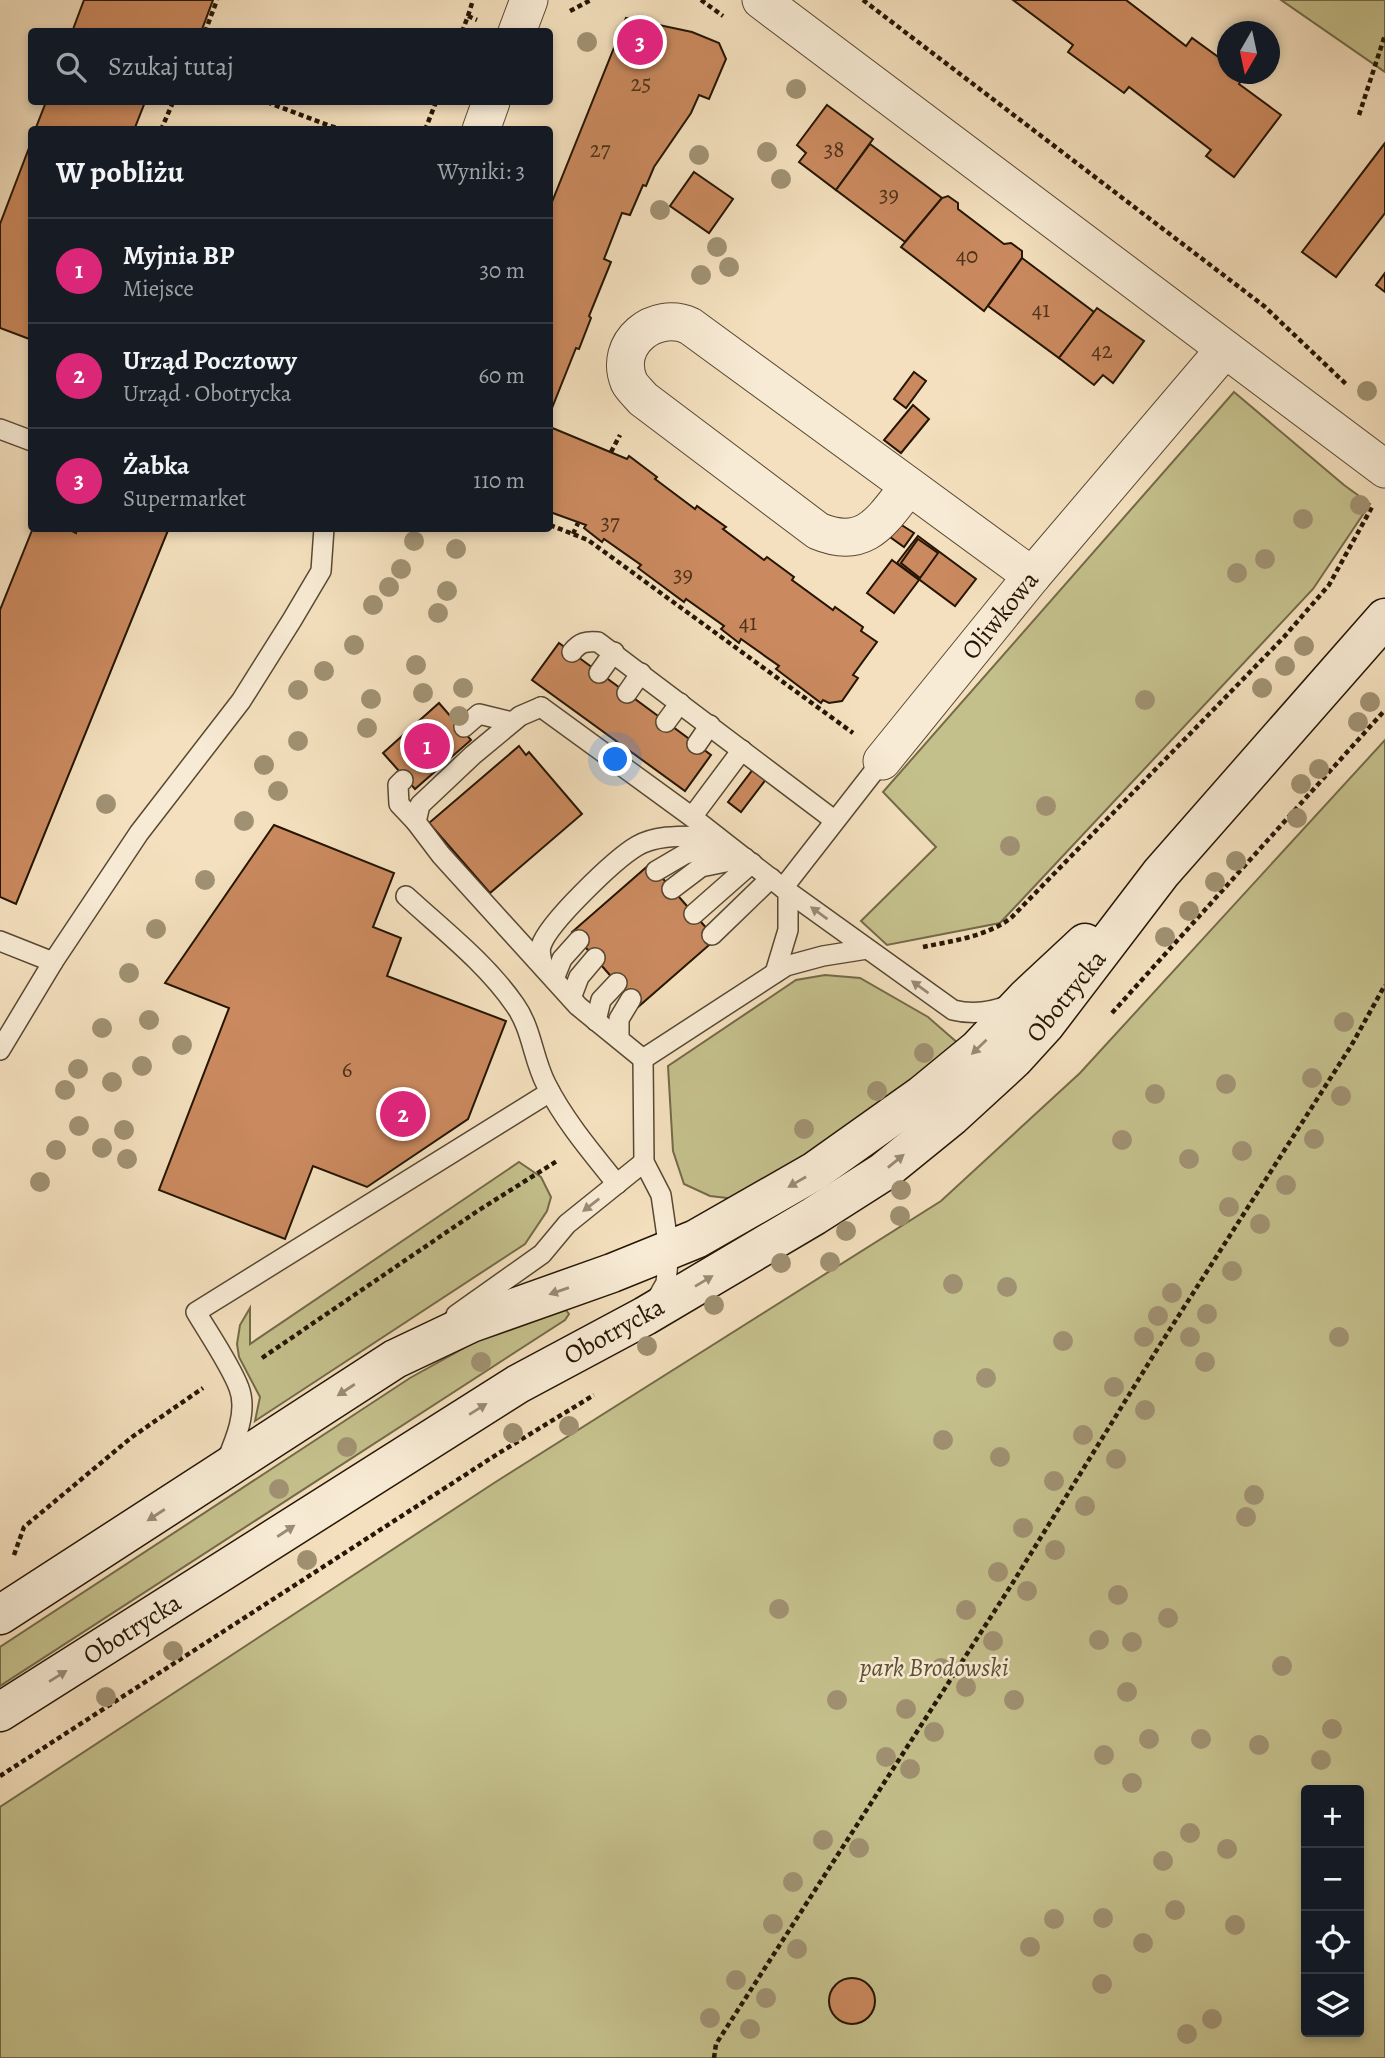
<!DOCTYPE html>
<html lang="pl">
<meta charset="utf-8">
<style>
body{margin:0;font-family:Alegreya,serif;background:#20242c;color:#f1f3f6}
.controls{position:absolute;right:21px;bottom:21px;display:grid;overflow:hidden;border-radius:7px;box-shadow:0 4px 10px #0003}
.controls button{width:63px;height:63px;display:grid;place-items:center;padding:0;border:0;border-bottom:2px solid #363941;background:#171b24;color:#f1f3f6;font:35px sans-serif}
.compass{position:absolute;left:1217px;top:21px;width:63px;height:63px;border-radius:50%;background:#171b24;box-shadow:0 4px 10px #0003;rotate:189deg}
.you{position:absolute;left:616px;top:760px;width:24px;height:24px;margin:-18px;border:5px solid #fff;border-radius:50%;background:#1a73e8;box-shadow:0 0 0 10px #1a73e833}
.badge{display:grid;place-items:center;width:46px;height:46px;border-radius:50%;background:#db2777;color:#fff;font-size:23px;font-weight:700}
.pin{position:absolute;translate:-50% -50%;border:4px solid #fff;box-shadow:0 2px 7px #0006}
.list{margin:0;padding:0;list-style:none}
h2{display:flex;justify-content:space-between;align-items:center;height:91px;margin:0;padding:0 28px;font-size:30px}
h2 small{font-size:23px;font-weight:400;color:#9ea1a6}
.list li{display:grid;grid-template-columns:46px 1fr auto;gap:21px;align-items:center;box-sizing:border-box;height:105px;padding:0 28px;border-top:2px solid #363941}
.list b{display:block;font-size:26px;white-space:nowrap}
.list p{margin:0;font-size:23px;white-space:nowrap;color:#9ea1a6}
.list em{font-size:23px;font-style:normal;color:#9ea1a6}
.icon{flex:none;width:38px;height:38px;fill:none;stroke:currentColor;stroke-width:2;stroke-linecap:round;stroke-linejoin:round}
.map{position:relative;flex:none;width:1385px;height:2058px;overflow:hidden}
.search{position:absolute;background:#171b24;box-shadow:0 4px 10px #0003;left:28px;top:28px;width:525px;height:77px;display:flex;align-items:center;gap:18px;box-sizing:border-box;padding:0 24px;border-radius:7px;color:#9ea1a6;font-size:26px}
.panel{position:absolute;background:#171b24;box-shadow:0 4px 10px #0003;left:28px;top:126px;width:525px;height:406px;border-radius:7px}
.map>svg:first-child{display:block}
.green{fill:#c4c08c;stroke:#746a48;stroke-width:2;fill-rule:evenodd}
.building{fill:#ca895e;stroke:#241504;stroke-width:2}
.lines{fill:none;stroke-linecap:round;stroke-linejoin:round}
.lane-casing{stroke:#584832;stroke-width:22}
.street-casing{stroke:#584832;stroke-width:39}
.secondary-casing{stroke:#241504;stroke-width:41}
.path{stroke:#241504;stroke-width:4.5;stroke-dasharray:5 3.5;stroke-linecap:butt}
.lane{stroke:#f8ebd5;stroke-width:19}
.street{stroke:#f8ebd5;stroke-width:37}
.secondary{stroke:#f8ebd5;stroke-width:38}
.tree{fill:#a09172}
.oneway{fill:#998b77}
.labels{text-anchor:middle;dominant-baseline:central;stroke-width:5;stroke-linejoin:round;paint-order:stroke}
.number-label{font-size:23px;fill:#4e321a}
.street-label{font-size:26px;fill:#241504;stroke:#f8ebd5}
.park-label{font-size:26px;font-style:italic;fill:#5c5134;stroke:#f8ebd5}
</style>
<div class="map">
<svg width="1385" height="2058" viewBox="0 0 1385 2058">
<rect width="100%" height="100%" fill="#f4e0be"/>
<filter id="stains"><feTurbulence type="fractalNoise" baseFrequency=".00286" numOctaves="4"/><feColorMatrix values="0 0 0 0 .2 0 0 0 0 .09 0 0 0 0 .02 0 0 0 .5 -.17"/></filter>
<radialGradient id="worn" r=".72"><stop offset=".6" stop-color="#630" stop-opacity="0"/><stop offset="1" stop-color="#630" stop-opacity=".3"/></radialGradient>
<!-- green -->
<g class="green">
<polygon points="1281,0 1385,0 1385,72"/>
<polygon points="1234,392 1344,485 1370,504 1313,589 1000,923 887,945 861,921 936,847 883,792"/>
<path d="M1385 740V2058H0V1807L494 1483 941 1201 1080 1073ZM1359 1790V2032H1306V1790Z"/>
<polygon points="825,975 860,978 928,1017 960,1045 744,1200 710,1196 684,1184 673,1151 668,1066 796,980"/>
<polygon points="519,1162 541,1177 551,1197 547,1211 525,1244 255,1421 260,1397 239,1357 237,1344 240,1325 250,1308 250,1344"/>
<polygon points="566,1310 569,1314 565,1320 0,1686 0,1647 410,1378 484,1337"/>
</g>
<!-- building -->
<g class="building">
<polygon points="84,0 213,0 201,32 72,32"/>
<polygon points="1013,0 1126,0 1186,46 1192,38 1228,64 1228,74 1241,74 1244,76 1239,84 1281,115 1234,177 1206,156 1211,150 1129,87 1124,93 1068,52 1073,45"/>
<polygon points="626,18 692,32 719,43 726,59 709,99 699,95 691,113 654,167 646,186 643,185 630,215 622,213 604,259 611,262 589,316 591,318 579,349 576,348 550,413 550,207"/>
<polygon points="46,102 145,102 134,130 35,130"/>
<polygon points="827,105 873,139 836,190 799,162 806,153 797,145"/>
<polygon points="32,140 32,340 0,328 0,224"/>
<polygon points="1385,143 1385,213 1336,277 1302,252"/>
<polygon points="870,144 942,198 905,242 836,190"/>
<polygon points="694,172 733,199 709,233 670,206"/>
<polygon points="948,196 958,203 958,209 1004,244 1011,243 1022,251 1022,258 984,311 901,247 942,198"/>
<polygon points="1022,258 1094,312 1059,358 988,306"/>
<polygon points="1385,273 1385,292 1376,285"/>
<polygon points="1097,308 1144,341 1113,383 1103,375 1094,385 1059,358"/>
<polygon points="914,372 926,381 906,408 894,399"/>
<polygon points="913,405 929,419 901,453 884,440"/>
<polygon points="550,427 627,459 629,456 657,477 655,479 695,509 697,506 726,527 723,529 764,560 767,557 794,577 792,580 833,610 835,607 863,627 861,631 877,642 853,675 858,678 842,701 829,703 823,700 821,703 776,669 779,666 741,639 739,643 721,629 724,626 686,599 684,602 638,568 641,565 604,539 602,542 584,528 586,525 550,512"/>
<polygon points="900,524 914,533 904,547 890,537"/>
<polygon points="33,528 66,528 76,533 77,528 169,528 16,904 0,897 0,610"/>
<polygon points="918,536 976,579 955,606 897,563"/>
<polygon points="918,539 938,553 920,578 901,563"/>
<polygon points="892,560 919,580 894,613 867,593"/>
<polygon points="559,643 711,755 685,791 532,680"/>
<polygon points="439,703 471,740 415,789 383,753"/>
<polygon points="519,746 526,755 529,752 582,814 490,893 429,823"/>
<polygon points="754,768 767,778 741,812 728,802"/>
<polygon points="274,825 394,873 373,927 401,938 387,976 506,1021 468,1119 367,1187 313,1166 285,1239 159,1190 229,1008 165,983"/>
<polygon points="650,864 716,939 638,1007 572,932"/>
<circle cx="852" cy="2001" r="23"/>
</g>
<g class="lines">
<defs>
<g id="lane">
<polyline points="0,429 32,441"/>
<path d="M572 652C580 642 586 641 598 642L834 820"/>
<polyline points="599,673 614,652"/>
<polyline points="627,693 641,673"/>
<path d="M541 707 692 817 783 888 953 1010C973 1015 990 1013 1009 1005"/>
<polyline points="541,707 520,716 473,755 420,805 416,822 441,855 578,1006 643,1059"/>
<polyline points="666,722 680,703"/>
<polyline points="464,727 479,714 512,722"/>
<polyline points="697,744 710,725"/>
<polyline points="403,780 398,785 399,804 416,822"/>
<polyline points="692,817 742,750"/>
<polyline points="656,871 685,854 724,843"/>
<polyline points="783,888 882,761"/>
<polyline points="672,889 701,867 745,858"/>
<path d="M406 896C443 930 486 963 515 1005 532 1029 533 1059 546 1084 564 1120 592 1153 617 1184"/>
<polyline points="694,914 752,863"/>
<polyline points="712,935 771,878"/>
<polyline points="0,941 53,962 0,1050"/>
<polyline points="53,962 139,833 241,701 292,620 321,571 324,528"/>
<path d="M543 967C542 961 539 952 541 946 548 923 615 859 637 846 659 833 691 837 716 836"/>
<polyline points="775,973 788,930 788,892"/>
<polyline points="554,979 562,959 579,940"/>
<polyline points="571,998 579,977 595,958"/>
<polyline points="596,1021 601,1000 617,983"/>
<polyline points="619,1039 619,1019 631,999"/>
<polyline points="654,1304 666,1283 669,1250 661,1195 644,1162 643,1059 786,966 823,956 867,949"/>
<polyline points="456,1315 542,1254 567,1224 644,1162"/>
<path d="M226 1462C235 1441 248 1411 239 1388 231 1366 209 1334 196 1312L550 1092"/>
</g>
<g id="street">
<polyline points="761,0 1385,469"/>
<polyline points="517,32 529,0"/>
<polyline points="481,130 491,102"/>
<path d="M909 486 690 326C655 310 613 343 629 382 632 388 639 394 643 399L818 531C866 551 882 520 909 486L1032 576"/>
<polyline points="882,761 1032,576 1225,349"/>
</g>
<g id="secondary">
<polyline points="0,1615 395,1359 471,1323 612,1273 696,1239 815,1171 922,1095 978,1049 1026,998 1085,943"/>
<polyline points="0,1712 518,1384 645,1316 814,1216 883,1172 952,1116 1014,1059 1045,1025 1161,873 1385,618"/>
</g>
</defs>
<!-- lane casing -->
<use href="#lane" class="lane-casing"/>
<!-- street casing -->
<use href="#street" class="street-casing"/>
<!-- secondary casing -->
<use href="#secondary" class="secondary-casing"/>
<!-- path -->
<g class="path">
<polyline points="701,0 723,16"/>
<polyline points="863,0 1264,306 1347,385"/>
<polyline points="570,11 591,0"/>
<polyline points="468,16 473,0"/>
<polyline points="205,32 217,0"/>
<polyline points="462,32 468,16 477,20"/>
<polyline points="267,102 330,126 344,130"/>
<polyline points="1359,115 1385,35"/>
<polyline points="161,130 173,102"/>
<polyline points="425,130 436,102"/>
<polyline points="611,452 620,435"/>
<polyline points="550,525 588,540 853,733"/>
<polyline points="573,534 578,523"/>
<path d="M923 947C952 941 989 936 1012 917L1284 637 1329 585 1372 507"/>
<polyline points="1112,1013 1385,710"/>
<polyline points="262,1358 479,1210 557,1161"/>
<polyline points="14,1555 24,1527 132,1437 203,1388"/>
<polyline points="0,1776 499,1453 594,1395"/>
<polyline points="714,2058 716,2044 1012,1584 1158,1348 1351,1046 1385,985"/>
</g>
<!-- lane -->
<use href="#lane" class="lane"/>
<!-- street -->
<use href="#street" class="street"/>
<!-- secondary -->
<use href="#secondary" class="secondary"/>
</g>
<!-- trees -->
<g class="tree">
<circle cx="587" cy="42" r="10"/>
<circle cx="796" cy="89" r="10"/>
<circle cx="767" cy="152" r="10"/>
<circle cx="699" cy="155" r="10"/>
<circle cx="781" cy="179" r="10"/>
<circle cx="660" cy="210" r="10"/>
<circle cx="717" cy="247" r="10"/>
<circle cx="729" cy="267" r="10"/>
<circle cx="701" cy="275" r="10"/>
<circle cx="1367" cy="391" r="10"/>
<circle cx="1360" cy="505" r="10"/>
<circle cx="1303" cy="519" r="10"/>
<circle cx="414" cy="541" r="10"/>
<circle cx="456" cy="549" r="10"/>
<circle cx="1265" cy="559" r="10"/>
<circle cx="401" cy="569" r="10"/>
<circle cx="1237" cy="573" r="10"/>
<circle cx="389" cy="587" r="10"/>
<circle cx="447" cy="591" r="10"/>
<circle cx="373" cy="605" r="10"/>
<circle cx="438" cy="613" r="10"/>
<circle cx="354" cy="645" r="10"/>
<circle cx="1304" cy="646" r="10"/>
<circle cx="416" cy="665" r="10"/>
<circle cx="1285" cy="666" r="10"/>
<circle cx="324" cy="671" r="10"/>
<circle cx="463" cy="688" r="10"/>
<circle cx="1262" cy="688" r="10"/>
<circle cx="298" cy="690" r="10"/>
<circle cx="423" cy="693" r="10"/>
<circle cx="371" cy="699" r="10"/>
<circle cx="1145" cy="700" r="10"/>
<circle cx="1370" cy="702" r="10"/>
<circle cx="459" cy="716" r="10"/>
<circle cx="1358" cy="722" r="10"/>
<circle cx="367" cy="728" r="10"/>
<circle cx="298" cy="741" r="10"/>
<circle cx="264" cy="765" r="10"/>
<circle cx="1319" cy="769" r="10"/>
<circle cx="1301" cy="784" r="10"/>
<circle cx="278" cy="791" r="10"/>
<circle cx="106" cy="804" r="10"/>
<circle cx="1046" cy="806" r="10"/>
<circle cx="1297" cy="818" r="10"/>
<circle cx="244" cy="821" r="10"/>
<circle cx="1010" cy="846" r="10"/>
<circle cx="1236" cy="861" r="10"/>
<circle cx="205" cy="880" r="10"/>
<circle cx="1215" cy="882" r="10"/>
<circle cx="1189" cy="911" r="10"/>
<circle cx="156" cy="929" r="10"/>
<circle cx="1165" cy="937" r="10"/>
<circle cx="129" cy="973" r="10"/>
<circle cx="149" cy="1020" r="10"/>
<circle cx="1344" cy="1022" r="10"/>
<circle cx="102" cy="1028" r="10"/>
<circle cx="182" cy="1045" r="10"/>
<circle cx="924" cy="1053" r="10"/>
<circle cx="142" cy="1066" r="10"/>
<circle cx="78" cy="1069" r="10"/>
<circle cx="1312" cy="1078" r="10"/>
<circle cx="112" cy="1082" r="10"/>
<circle cx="1226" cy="1084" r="10"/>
<circle cx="65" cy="1090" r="10"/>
<circle cx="877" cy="1091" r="10"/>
<circle cx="1155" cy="1094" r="10"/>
<circle cx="1341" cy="1096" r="10"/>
<circle cx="79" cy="1126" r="10"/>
<circle cx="804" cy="1129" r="10"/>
<circle cx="124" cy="1130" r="10"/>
<circle cx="1314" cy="1139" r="10"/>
<circle cx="1122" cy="1140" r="10"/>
<circle cx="102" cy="1148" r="10"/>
<circle cx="56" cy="1150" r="10"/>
<circle cx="1242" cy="1151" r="10"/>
<circle cx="127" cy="1159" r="10"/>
<circle cx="1189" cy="1159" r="10"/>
<circle cx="40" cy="1182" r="10"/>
<circle cx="1286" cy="1185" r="10"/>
<circle cx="901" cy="1190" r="10"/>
<circle cx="1229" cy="1207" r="10"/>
<circle cx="900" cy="1216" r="10"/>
<circle cx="1260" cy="1224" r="10"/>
<circle cx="846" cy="1231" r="10"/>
<circle cx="830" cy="1262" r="10"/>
<circle cx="781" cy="1263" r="10"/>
<circle cx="1232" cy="1271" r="10"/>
<circle cx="953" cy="1284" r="10"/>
<circle cx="1007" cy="1287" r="10"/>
<circle cx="1172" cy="1293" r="10"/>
<circle cx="714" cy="1305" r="10"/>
<circle cx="1207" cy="1314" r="10"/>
<circle cx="1158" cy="1316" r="10"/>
<circle cx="1144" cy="1337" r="10"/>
<circle cx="1190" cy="1337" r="10"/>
<circle cx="1339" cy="1337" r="10"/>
<circle cx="1063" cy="1341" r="10"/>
<circle cx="647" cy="1346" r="10"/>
<circle cx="481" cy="1362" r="10"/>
<circle cx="1205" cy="1362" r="10"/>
<circle cx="986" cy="1378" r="10"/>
<circle cx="1114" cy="1387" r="10"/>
<circle cx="1145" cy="1410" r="10"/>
<circle cx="569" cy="1426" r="10"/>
<circle cx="513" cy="1433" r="10"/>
<circle cx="1083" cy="1435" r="10"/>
<circle cx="943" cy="1440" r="10"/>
<circle cx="347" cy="1447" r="10"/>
<circle cx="1000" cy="1457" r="10"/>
<circle cx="1116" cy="1459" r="10"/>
<circle cx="1054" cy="1481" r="10"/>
<circle cx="279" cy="1489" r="10"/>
<circle cx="1254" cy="1495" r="10"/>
<circle cx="1085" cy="1506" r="10"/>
<circle cx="1246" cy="1517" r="10"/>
<circle cx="1023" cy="1528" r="10"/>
<circle cx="1055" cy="1550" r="10"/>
<circle cx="307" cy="1560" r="10"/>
<circle cx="998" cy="1572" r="10"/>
<circle cx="1027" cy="1591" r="10"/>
<circle cx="1118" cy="1595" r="10"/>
<circle cx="779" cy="1609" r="10"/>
<circle cx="966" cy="1610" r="10"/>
<circle cx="1168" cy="1618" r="10"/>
<circle cx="1099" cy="1640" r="10"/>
<circle cx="993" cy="1641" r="10"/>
<circle cx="1132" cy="1642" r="10"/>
<circle cx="173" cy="1651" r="10"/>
<circle cx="1282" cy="1666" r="10"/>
<circle cx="941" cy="1668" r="10"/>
<circle cx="966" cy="1687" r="10"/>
<circle cx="1127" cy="1692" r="10"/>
<circle cx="106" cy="1697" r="10"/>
<circle cx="837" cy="1700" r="10"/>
<circle cx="1014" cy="1700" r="10"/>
<circle cx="906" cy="1709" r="10"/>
<circle cx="1332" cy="1729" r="10"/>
<circle cx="934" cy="1732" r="10"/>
<circle cx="1149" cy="1739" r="10"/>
<circle cx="1201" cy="1739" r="10"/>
<circle cx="1259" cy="1745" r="10"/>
<circle cx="1104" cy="1755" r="10"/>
<circle cx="886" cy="1757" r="10"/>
<circle cx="1321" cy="1760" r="10"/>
<circle cx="910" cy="1769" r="10"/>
<circle cx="1132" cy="1783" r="10"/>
<circle cx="1190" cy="1833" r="10"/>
<circle cx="823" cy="1840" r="10"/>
<circle cx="859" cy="1848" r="10"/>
<circle cx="1227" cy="1849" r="10"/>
<circle cx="1163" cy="1861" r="10"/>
<circle cx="793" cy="1882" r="10"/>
<circle cx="1175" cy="1910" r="10"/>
<circle cx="1103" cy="1918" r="10"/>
<circle cx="1054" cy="1919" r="10"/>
<circle cx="773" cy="1924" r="10"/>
<circle cx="1235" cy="1925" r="10"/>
<circle cx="1143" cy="1943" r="10"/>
<circle cx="1030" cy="1947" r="10"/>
<circle cx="797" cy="1949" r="10"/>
<circle cx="736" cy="1980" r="10"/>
<circle cx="1102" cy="1984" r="10"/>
<circle cx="766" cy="1998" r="10"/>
<circle cx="710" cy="2018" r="10"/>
<circle cx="1212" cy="2019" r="10"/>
<circle cx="750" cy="2029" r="10"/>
<circle cx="1187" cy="2034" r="10"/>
</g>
<!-- one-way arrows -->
<defs><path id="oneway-solid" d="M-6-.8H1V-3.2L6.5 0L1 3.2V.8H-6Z" transform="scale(1.75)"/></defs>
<g class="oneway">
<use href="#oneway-solid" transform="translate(819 913) rotate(-144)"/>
<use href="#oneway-solid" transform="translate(920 987) rotate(-144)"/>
<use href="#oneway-solid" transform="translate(979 1047) rotate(136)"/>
<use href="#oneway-solid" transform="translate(896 1161) rotate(-39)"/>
<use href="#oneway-solid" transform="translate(797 1182) rotate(150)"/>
<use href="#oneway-solid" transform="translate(591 1205) rotate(142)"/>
<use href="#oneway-solid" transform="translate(704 1281) rotate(-31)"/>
<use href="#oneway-solid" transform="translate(559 1291) rotate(161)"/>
<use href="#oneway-solid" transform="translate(346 1390) rotate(147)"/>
<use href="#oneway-solid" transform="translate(478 1409) rotate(-32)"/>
<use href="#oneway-solid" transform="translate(156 1515) rotate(147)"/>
<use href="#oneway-solid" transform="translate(286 1531) rotate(-33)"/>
<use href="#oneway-solid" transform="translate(58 1676) rotate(-32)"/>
</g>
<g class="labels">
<!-- number labels -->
<g class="number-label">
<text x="641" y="83">25</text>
<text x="600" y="149">27</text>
<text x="834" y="149">38</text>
<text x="889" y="194">39</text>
<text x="967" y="255">40</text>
<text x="1041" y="309">41</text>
<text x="1102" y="350">42</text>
<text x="610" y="522">37</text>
<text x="683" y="574">39</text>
<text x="748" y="622">41</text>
<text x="347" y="1069">6</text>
</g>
<!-- street labels -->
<g class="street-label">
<text transform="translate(1000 615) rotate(-51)">Oliwkowa</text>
<text transform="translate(1066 996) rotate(-51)">Obotrycka</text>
<text transform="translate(614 1331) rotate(-29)">Obotrycka</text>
<text transform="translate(132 1629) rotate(-32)">Obotrycka</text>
</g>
<!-- park labels -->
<g class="park-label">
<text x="934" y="1667">park Brodowski</text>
</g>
</g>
<rect width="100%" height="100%" filter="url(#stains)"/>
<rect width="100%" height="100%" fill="url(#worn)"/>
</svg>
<div class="controls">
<button>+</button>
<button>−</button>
<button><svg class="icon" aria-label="locate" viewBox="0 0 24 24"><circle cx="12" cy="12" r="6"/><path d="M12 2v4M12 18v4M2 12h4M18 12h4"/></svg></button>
<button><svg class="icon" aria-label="layers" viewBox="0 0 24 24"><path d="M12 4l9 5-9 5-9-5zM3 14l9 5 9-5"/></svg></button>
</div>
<svg class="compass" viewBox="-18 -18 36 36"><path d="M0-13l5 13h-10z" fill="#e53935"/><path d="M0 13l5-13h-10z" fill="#9ea1a6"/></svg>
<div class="you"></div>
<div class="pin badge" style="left:427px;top:746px">1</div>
<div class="pin badge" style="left:403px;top:1114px">2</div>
<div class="pin badge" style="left:640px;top:42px">3</div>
<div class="search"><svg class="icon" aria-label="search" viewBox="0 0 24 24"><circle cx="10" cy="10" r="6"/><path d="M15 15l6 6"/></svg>Szukaj tutaj</div>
<section class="panel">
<h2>W pobliżu<small>Wyniki: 3</small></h2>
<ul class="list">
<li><span class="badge">1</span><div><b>Myjnia BP</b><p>Miejsce</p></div><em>30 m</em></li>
<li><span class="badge">2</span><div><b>Urząd Pocztowy</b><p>Urząd · Obotrycka</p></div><em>60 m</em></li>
<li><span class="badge">3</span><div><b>Żabka</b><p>Supermarket</p></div><em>110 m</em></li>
</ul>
</section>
</div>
